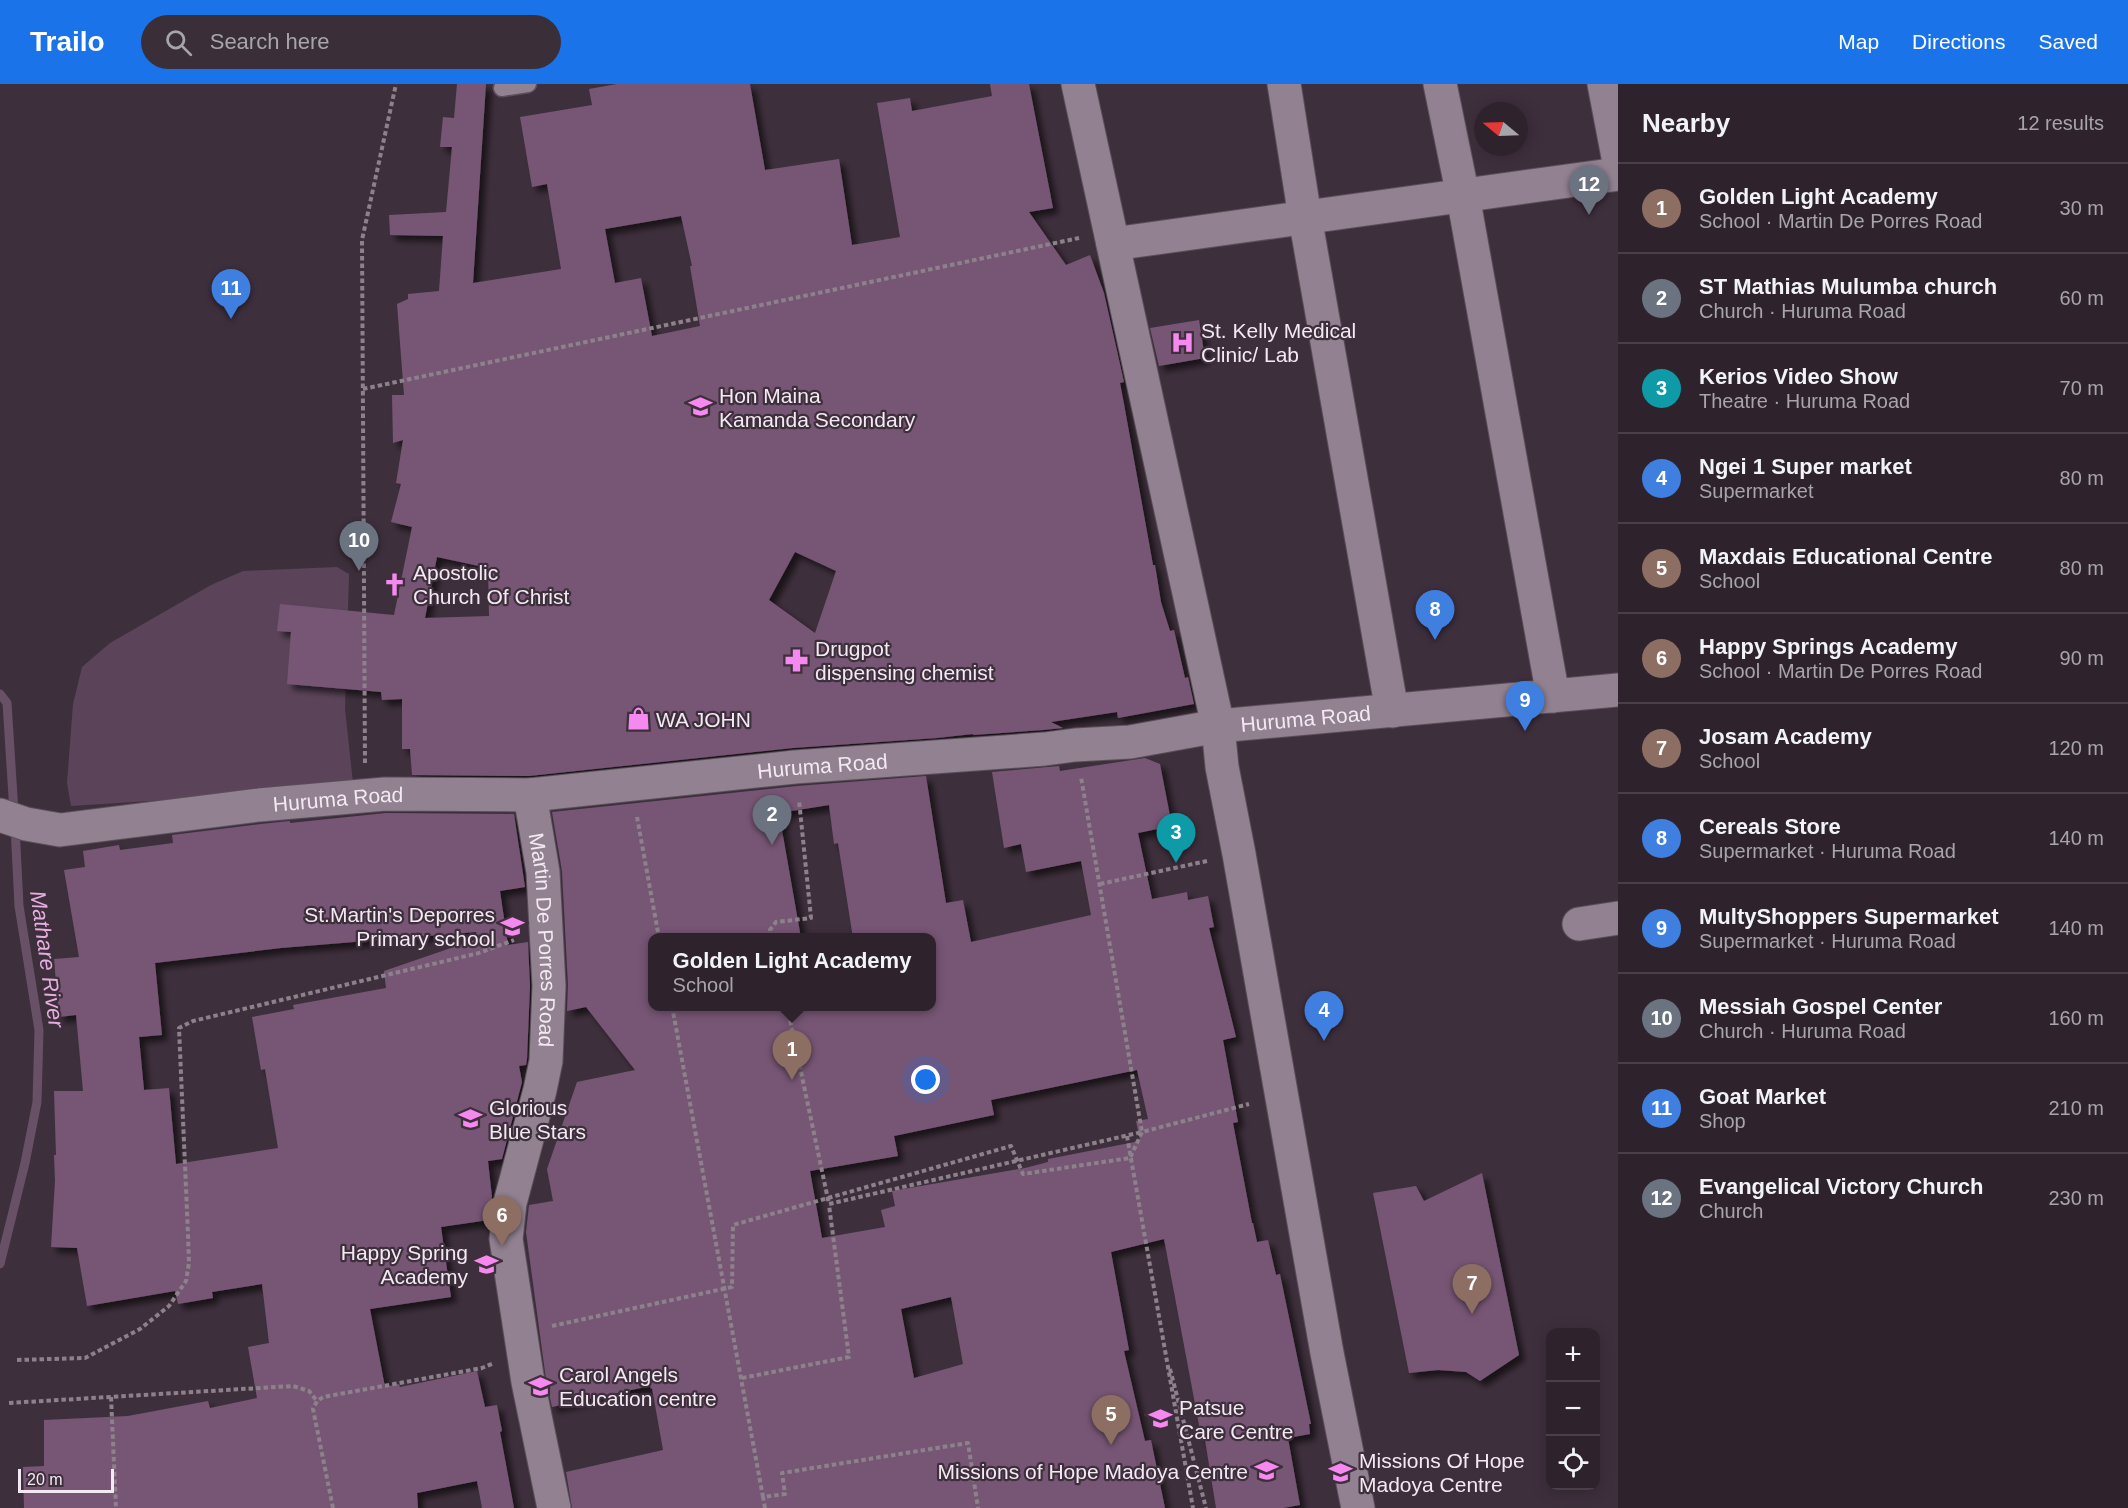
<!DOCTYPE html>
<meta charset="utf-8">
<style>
body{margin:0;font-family:Arial,sans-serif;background:#3a2f39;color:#f1f3f6}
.controls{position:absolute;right:18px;bottom:18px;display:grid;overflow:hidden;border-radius:12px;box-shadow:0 3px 15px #0003}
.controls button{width:54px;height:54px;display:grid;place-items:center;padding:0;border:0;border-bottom:2px solid #494049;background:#2e232d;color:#f1f3f6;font:30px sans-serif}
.compass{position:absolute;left:1474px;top:18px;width:54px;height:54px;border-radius:50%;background:#2e232d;box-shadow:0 3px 15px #0003;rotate:289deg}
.scale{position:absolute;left:18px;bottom:15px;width:96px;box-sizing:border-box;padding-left:6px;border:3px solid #f3e9f2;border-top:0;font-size:16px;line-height:21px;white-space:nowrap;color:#f3e9f2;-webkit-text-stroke:4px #3e2f3c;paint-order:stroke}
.you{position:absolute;left:926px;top:996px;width:21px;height:21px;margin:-15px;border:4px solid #fff;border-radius:50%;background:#1a73e8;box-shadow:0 0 0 9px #1a73e833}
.badge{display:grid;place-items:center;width:39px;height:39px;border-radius:50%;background:#1a73e8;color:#fff;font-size:20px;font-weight:700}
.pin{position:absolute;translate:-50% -50px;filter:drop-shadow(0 2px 3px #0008)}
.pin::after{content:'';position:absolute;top:32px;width:21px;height:18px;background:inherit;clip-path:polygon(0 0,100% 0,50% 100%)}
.popup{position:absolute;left:648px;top:849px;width:288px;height:78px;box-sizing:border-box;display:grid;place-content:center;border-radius:12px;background:#2e232d;filter:drop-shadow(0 2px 4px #0005);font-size:20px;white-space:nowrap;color:#a7a4aa}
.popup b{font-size:22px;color:#f1f3f6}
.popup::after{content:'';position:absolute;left:50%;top:100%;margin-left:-12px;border:12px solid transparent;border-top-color:#2e232d}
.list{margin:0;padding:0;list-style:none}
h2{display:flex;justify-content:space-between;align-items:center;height:78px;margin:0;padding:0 24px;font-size:26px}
h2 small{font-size:20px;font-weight:400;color:#a7a4aa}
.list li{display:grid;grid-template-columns:39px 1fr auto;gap:18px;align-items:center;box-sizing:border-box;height:90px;padding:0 24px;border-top:2px solid #494049}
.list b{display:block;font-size:22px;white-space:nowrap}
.list p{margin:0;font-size:20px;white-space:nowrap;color:#a7a4aa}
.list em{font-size:20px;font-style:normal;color:#a7a4aa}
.icon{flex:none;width:33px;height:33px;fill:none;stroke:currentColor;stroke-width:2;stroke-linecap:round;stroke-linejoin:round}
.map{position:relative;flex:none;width:1618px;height:1424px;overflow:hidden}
header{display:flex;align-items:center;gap:36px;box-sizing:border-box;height:84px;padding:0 30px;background:#1a73e8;color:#fff}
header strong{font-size:28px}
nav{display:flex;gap:33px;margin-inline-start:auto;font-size:21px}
.search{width:420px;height:54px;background:#3a2f39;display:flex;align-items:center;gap:15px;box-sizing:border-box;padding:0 21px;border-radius:33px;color:#a7a4aa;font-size:22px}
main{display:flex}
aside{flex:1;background:#2e232d}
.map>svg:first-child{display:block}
.green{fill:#5b4459}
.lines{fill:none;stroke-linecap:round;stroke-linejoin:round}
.stream{stroke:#685167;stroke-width:9}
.building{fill:#775674;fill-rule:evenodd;filter:url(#shadow)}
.service-casing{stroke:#5a4e59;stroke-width:19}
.minor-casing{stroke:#5a4e59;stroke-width:35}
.path{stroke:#8d818c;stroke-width:4;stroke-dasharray:4.5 3;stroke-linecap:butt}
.service{stroke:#928191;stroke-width:16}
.minor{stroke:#928191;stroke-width:33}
.labels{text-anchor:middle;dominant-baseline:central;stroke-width:4.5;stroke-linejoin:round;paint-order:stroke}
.poi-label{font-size:21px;fill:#f3e9f2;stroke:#3e2f3c;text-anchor:start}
.street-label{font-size:21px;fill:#f3e9f2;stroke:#3e2f3c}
.water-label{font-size:22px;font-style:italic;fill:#e5ade0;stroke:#3e2f3c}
</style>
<header>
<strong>Trailo</strong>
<div class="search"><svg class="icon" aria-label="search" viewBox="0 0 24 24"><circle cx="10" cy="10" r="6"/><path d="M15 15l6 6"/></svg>Search here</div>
<nav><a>Map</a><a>Directions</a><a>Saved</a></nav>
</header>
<main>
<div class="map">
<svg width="1618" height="1424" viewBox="0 0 1618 1424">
<defs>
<filter id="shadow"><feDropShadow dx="5.5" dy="5.5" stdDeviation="3" flood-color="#0009"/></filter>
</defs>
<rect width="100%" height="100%" fill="#3e2f3c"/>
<!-- green -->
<polygon class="green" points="337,483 349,490 345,625 353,699 276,709 71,722 67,699 73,620 82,583 110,559 211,501 243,487"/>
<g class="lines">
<!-- stream -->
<g class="stream">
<polyline points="0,610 7,619 14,728"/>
<polyline points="0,1180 25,1079 37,1018 39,946 19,822 15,742"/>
</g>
</g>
<!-- building -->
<g class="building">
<path d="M457 0H486L473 199 561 185 547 100 532 103 520 33 592 21 589 5 617 0H750L765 86 839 75 852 161 900 153 877 19 910 14 912 27 992 12 990 0H1029L1053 124 1029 128 1066 181 1090 171 1104 209 1124 298 1120 299 1124 320 1153 481H1155L1161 518 1170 547 1174 546 1185 594 1188 593 1194 620 1118 634 1117 628 1051 638 1063 644 1043 646 973 651V650L937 654 793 664 529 692 412 691 410 665H402V615L382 616 381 608 287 600 291 548 277 547 280 520 394 531 412 443 391 438 401 400 396 399 403 356 393 359 392 311H404L397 220 408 215V210L439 207 443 152 390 151 389 131 446 128 452 63H440L443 33 454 34ZM681 132 692 182H690L700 242 652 252 641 194 615 199 605 145ZM795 468 836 487 815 549 769 516ZM437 473 488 484 489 532 425 534Z"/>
<polygon points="1199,236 1205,274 1159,282 1150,244"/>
<path d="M1145 674 1160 680 1172 742 1138 749 1152 815 1187 808 1188 816 1208 812 1214 843 1209 844 1236 953 1223 956 1238 1038 1233 1039 1252 1139H1253L1257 1158 1268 1156 1276 1191 1280 1190 1311 1340H1309L1310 1350 1288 1354 1300 1421 1283 1424H1216L1205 1356 1202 1357 1164 1155 1111 1168 1129 1266 1124 1267 1145 1357 1151 1356 1165 1424H572L566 1388 663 1366 652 1304 651 1305 650 1302 552 1323 546 1295 526 1148 529 1121 553 1117 547 1085 577 998 635 986 586 923 567 927 568 901 562 787 552 728 797 702 926 692 946 819 963 816 971 858 1091 831 1081 777 1026 788 1021 760 1004 764 992 688 1059 682 1060 687ZM829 721 834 760 838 759 853 854H932V922H652V854H801L779 729ZM1137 986 1148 1035 1136 1037 1140 1057 1048 1075V1078L1025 1084 892 1107 895 1122 881 1126 885 1143 822 1154 810 1087 898 1072 894 1052 994 1031 991 1016ZM951 1213 963 1280 914 1294 901 1225Z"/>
<path d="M386 729 514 730 525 803 500 807 508 861 528 858 530 902 527 975 526 981 519 982 522 998 502 1075 488 1077 492 1113 489 1136 441 1143 451 1213 370 1225 385 1303 399 1300 400 1303 477 1287 485 1323 497 1321 502 1347 500 1348 514 1424H482L477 1397 417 1409 418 1424H24L23 1383 44 1382V1336L128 1332 208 1317 210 1324 257 1314 248 1263 269 1259 262 1200 212 1208 213 1214 178 1220 175 1207 87 1222 77 1164 51 1163 55 1097 54 1071H56L54 1007H83L76 931 59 933 54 875 79 873 64 786 85 783 83 767 119 761 120 766 173 759 172 751 261 740 290 737V739ZM476 848 477 855 384 887 386 904 293 921 294 925 252 933 261 986 265 985 278 1064 176 1080 169 1004 144 1006 139 953 162 951 155 879 281 864Z"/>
<polygon points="1482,1089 1519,1271 1480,1297 1466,1288 1438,1286 1409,1289 1373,1109 1416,1102 1424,1117"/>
</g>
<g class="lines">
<defs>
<polyline id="service" points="502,4 528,0"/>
<g id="minor">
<polyline points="1078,0 1218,642 1222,683 1239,770 1327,1269 1358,1424"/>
<polyline points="1284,0 1305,133 1392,627"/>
<polyline points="1440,0 1463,112 1553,612"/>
<polyline points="1604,0 1618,73"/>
<polyline points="1113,160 1618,90"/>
<path id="s1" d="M530 711 543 788 549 902 546 977 540 1006 510 1119 506 1155 528 1298 554 1424"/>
<path id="s2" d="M0 731 26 740 60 746 259 721 385 710 530 711 795 683 1045 665 1075 661 1130 658 1218 642 1618 606"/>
<polyline points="1579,840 1618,834"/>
</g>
</defs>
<!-- service casing -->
<use href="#service" class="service-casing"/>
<!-- minor casing -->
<use href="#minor" class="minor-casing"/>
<!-- path -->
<g class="path">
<polyline points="363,305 1079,154"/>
<polyline points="365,679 362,156 396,0"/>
<polyline points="637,733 659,854"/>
<polyline points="1100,800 1207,777"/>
<polyline points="772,854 770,846 776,838 811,834 799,716"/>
<polyline points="672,922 763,1413"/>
<polyline points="787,922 829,1120 1142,1048 1081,693"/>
<polyline points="1127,1052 1193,1424"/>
<polyline points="552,1242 732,1203 733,1141 1011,1062 1023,1090 1130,1074 1142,1048 1249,1020"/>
<polyline points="17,1276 85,1274 140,1245 169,1222 186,1197 189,1179 188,1150 179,944 193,937 479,869 514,856"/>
<polyline points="1170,1285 1206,1424"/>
<polyline points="742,1294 849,1273 829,1121"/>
<polyline points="111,1313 116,1424"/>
<polyline points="9,1319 293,1302 309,1307 317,1317"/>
<polyline points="333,1424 313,1325 317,1317 323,1313 482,1284 494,1279"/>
<polyline points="765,1424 763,1413 785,1410 782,1389 968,1359 978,1424"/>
</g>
<!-- service -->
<use href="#service" class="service"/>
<!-- minor -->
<use href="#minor" class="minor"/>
</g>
<!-- icons -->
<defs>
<symbol id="hospital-bare" viewBox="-9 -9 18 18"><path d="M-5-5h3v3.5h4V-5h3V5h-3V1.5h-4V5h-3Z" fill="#f589ef" stroke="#3e2f3c" stroke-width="2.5" paint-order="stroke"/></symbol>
<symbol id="school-bare" viewBox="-9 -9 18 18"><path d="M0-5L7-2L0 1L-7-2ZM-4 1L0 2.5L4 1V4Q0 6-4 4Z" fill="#f589ef" stroke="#3e2f3c" stroke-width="2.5" paint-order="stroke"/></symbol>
<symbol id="church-bare" viewBox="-9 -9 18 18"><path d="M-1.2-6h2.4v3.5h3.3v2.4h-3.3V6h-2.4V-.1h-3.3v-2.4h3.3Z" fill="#f589ef" stroke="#3e2f3c" stroke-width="2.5" paint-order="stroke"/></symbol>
<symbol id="pharmacy-bare" viewBox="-9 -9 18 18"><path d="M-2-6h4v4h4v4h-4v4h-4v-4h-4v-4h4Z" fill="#f589ef" stroke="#3e2f3c" stroke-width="2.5" paint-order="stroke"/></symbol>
<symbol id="shop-bare" viewBox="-9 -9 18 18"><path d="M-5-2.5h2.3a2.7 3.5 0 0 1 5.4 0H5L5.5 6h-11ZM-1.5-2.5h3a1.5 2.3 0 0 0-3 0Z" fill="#f589ef" stroke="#3e2f3c" stroke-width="2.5" paint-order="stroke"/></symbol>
</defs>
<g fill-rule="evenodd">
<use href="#hospital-bare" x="1166" y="242" width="33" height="33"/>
<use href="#school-bare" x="684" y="306" width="33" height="33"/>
<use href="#church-bare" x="378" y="484" width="33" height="33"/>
<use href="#pharmacy-bare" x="780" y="560" width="33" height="33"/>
<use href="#shop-bare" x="622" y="618" width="33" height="33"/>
<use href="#school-bare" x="496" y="826" width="33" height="33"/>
<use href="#school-bare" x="454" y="1018" width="33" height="33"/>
<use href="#school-bare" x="470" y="1164" width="33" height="33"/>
<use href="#school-bare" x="524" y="1286" width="33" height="33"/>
<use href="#school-bare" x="1144" y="1318" width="33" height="33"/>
<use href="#school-bare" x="1250" y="1370" width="33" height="33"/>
<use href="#school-bare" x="1324" y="1372" width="33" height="33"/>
</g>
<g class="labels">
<!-- poi labels -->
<g class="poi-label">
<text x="1201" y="246">St. Kelly Medical<tspan x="1201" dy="24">Clinic/ Lab</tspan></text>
<text x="719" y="311">Hon Maina<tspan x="719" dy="24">Kamanda Secondary</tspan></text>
<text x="413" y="488">Apostolic<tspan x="413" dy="24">Church Of Christ</tspan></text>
<text x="815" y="564">Drugpot<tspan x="815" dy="24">dispensing chemist</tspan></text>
<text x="656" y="635">WA JOHN</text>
<text x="495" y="830" text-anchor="end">St.Martin's Deporres<tspan x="495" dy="24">Primary school</tspan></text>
<text x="489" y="1023">Glorious<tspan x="489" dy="24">Blue Stars</tspan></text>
<text x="468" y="1168" text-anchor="end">Happy Spring<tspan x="468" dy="24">Academy</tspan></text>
<text x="559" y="1290">Carol Angels<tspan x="559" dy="24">Education centre</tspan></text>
<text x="1179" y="1323">Patsue<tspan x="1179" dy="24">Care Centre</tspan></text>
<text x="1359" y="1376">Missions Of Hope<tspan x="1359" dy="24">Madoya Centre</tspan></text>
<text x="1248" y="1387" text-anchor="end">Missions of Hope Madoya Centre</text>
</g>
<!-- street labels -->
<g class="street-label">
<text stroke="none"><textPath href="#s2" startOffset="1314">Huruma Road</textPath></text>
<text stroke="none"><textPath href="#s2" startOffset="828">Huruma Road</textPath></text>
<text stroke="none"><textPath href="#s2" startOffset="342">Huruma Road</textPath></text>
<text stroke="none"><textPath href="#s1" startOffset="146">Martin De Porres Road</textPath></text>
</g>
<!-- water labels -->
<g class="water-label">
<text transform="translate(47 875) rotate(82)">Mathare River</text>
</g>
</g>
</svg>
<div class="controls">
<button>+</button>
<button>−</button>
<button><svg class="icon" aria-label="locate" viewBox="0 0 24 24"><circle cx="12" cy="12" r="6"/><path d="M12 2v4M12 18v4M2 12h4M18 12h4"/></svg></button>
</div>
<svg class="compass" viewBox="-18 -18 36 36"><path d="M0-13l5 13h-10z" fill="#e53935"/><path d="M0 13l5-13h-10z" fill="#a7a4aa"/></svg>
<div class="scale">20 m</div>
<div class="you"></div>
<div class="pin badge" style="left:792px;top:996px;background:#8d6e63">1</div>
<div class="popup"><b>Golden Light Academy</b>School</div>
<div class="pin badge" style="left:772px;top:761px;background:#6b7280">2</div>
<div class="pin badge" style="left:1176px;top:779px;background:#0f9aa8">3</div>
<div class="pin badge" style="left:1324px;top:957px;background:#3f7fe0">4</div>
<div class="pin badge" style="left:1111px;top:1361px;background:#8d6e63">5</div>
<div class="pin badge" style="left:502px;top:1162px;background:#8d6e63">6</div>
<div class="pin badge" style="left:1472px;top:1230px;background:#8d6e63">7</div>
<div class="pin badge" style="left:1435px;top:556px;background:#3f7fe0">8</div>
<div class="pin badge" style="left:1525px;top:647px;background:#3f7fe0">9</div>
<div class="pin badge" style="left:359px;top:487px;background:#6b7280">10</div>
<div class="pin badge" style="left:231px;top:235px;background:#3f7fe0">11</div>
<div class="pin badge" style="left:1589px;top:131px;background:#6b7280">12</div>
</div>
<aside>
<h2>Nearby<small>12 results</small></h2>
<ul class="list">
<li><span class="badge" style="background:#8d6e63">1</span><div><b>Golden Light Academy</b><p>School · Martin De Porres Road</p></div><em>30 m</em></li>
<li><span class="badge" style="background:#6b7280">2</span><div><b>ST Mathias Mulumba church</b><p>Church · Huruma Road</p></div><em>60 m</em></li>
<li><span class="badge" style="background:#0f9aa8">3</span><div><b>Kerios Video Show</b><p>Theatre · Huruma Road</p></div><em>70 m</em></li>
<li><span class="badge" style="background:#3f7fe0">4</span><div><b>Ngei 1 Super market</b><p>Supermarket</p></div><em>80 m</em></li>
<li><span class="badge" style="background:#8d6e63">5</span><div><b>Maxdais Educational Centre</b><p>School</p></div><em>80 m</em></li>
<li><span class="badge" style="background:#8d6e63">6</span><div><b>Happy Springs Academy</b><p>School · Martin De Porres Road</p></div><em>90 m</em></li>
<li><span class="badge" style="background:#8d6e63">7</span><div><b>Josam Academy</b><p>School</p></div><em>120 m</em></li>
<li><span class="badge" style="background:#3f7fe0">8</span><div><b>Cereals Store</b><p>Supermarket · Huruma Road</p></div><em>140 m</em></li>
<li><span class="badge" style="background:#3f7fe0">9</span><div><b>MultyShoppers Supermarket</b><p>Supermarket · Huruma Road</p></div><em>140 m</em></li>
<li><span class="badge" style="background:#6b7280">10</span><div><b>Messiah Gospel Center</b><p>Church · Huruma Road</p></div><em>160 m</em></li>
<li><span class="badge" style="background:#3f7fe0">11</span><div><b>Goat Market</b><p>Shop</p></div><em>210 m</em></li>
<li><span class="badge" style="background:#6b7280">12</span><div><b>Evangelical Victory Church</b><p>Church</p></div><em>230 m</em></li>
</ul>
</aside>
</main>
